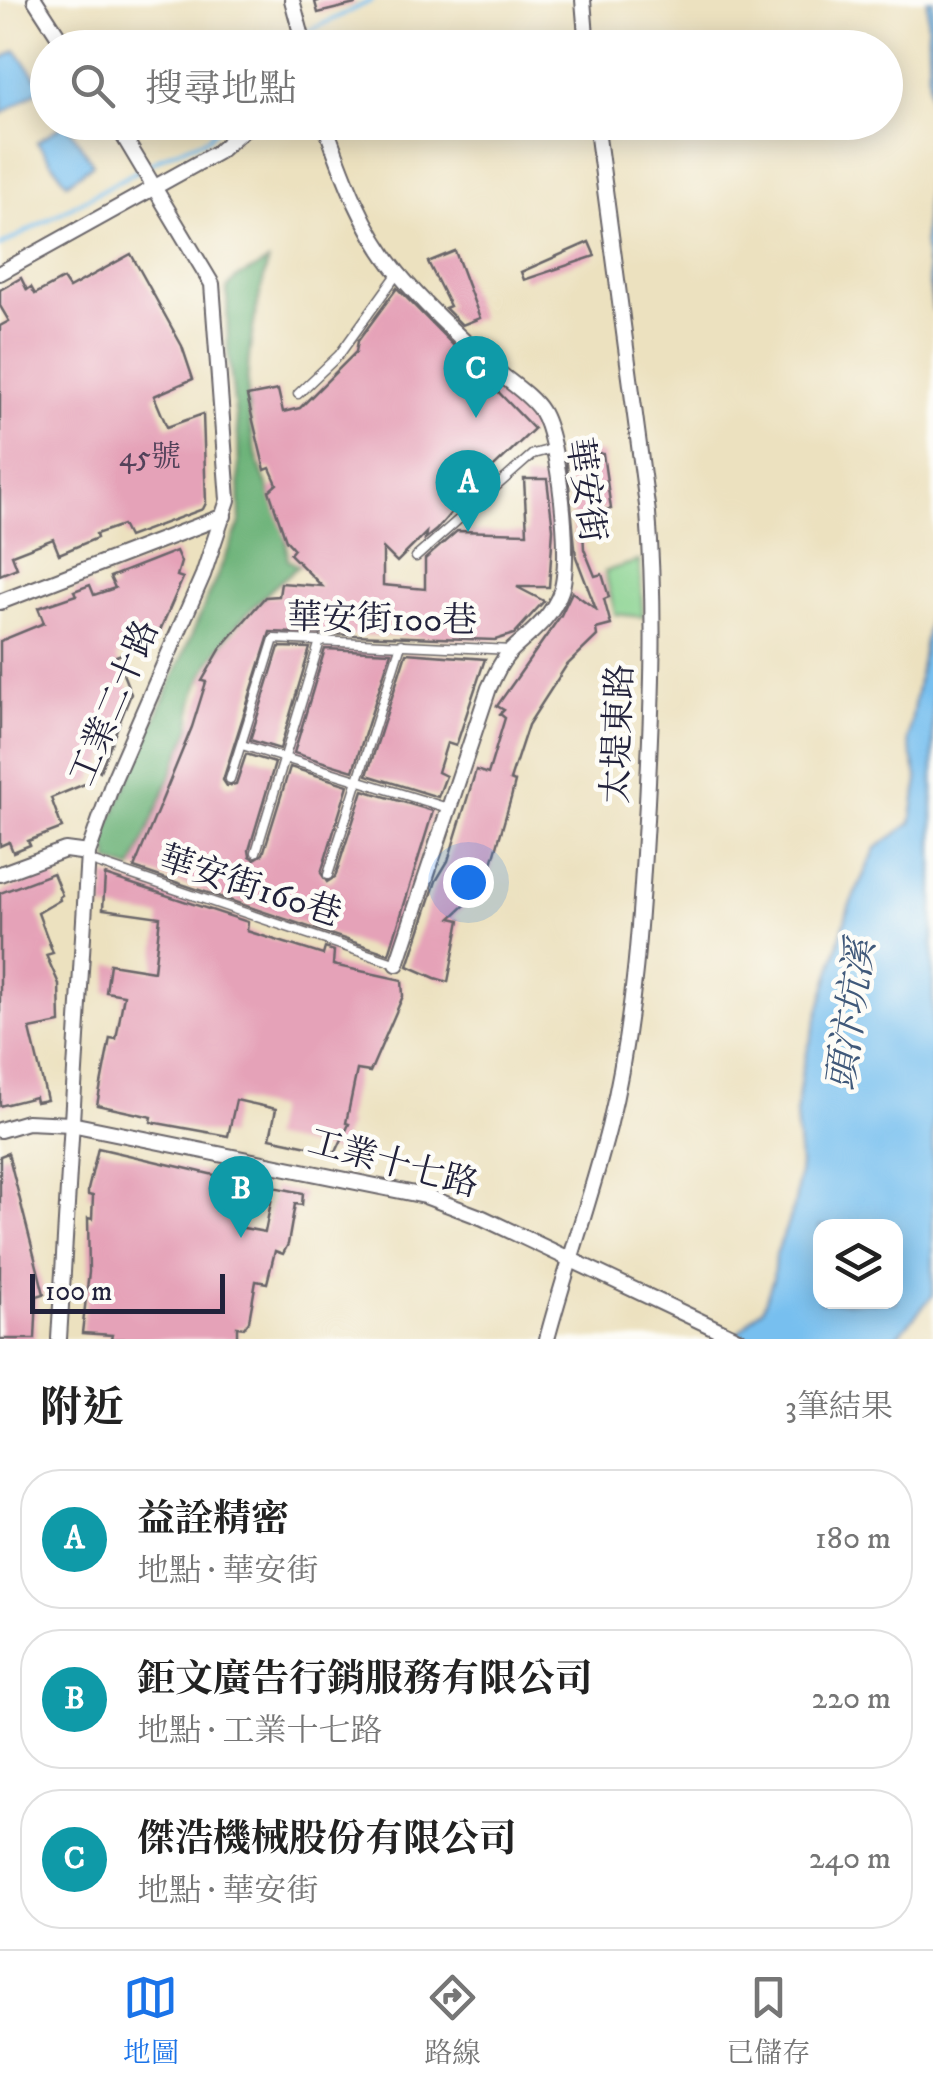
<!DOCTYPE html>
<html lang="zh-TW">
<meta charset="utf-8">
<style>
body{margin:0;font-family:"IM FELL DW Pica","Noto Serif TC",serif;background:#f2f2f2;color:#222}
.controls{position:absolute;right:30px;bottom:30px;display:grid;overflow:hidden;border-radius:20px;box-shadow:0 5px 25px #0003}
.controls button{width:90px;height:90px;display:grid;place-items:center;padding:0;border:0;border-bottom:2px solid #e0e0e0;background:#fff;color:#222;font:50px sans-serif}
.scale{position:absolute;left:30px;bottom:25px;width:195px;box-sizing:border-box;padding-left:10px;border:5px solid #22223b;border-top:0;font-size:28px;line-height:35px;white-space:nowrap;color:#22223b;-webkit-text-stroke:8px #fdfcf7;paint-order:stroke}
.you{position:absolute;left:468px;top:882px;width:35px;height:35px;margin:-25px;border:8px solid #fff;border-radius:50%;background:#1a73e8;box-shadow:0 0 0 15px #1a73e833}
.badge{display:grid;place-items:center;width:65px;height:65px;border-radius:50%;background:#1a73e8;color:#fff;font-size:32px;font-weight:700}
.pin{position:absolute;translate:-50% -82px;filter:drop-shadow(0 2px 5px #0008)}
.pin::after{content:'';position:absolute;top:52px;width:35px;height:30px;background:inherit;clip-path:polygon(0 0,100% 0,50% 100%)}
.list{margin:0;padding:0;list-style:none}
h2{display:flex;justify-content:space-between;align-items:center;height:130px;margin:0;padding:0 40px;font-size:42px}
h2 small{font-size:32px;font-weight:400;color:#767676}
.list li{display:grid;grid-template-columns:65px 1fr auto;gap:30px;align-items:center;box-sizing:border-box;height:140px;margin:0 20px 20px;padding:0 20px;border:2px solid #e0e0e0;border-radius:40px}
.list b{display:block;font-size:38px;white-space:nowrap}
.list p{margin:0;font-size:32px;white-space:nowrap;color:#767676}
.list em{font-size:32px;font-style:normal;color:#767676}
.icon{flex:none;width:55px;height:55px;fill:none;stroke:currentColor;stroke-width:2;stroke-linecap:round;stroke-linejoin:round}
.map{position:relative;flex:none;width:933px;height:1339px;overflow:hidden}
.search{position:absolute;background:#fff;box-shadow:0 5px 25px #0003;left:30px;right:30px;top:30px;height:110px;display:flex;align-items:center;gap:25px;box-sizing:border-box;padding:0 35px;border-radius:55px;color:#767676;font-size:38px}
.sheet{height:610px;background:#fff}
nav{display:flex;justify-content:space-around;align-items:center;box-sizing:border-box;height:140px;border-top:2px solid #e0e0e0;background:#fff;font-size:28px;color:#767676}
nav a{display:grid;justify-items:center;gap:5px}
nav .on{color:#1a73e8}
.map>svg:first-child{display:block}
.green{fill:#87d18e;stroke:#547a64;stroke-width:2.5}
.forest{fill:#6db379;stroke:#486a5a;stroke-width:2.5}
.water{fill:#77bfef;stroke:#4c7095;stroke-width:2.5;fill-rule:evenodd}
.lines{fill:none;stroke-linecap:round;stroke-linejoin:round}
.stream{stroke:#77bfef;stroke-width:4}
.building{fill:#e5a2b8}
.service-casing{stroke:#696569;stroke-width:11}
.minor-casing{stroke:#696569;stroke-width:18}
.service{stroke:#fff;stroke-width:8}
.minor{stroke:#fff;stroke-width:14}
.labels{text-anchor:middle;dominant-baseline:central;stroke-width:9;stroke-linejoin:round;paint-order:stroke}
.number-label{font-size:30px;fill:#53425a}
.street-label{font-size:35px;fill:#22223b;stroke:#fdfcf7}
.water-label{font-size:38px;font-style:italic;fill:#40597a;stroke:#fdfcf7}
</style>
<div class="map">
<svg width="933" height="1339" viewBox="0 0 933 1339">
<rect width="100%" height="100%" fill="#fdfcf7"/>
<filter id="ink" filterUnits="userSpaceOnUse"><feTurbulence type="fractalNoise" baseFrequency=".01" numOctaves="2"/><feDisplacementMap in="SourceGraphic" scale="20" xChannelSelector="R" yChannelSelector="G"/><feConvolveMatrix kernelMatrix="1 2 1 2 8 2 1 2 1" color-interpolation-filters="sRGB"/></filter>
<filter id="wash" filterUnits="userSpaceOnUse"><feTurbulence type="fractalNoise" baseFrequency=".0048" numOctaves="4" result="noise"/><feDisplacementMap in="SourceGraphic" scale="40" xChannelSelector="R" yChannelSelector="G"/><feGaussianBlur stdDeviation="2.25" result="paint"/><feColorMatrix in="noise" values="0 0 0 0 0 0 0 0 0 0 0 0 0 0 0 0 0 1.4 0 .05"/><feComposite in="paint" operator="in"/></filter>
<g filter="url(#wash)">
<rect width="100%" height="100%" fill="#ece1bf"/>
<!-- green -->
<polygon class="green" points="639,561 643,617 615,614 605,571"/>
<!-- forest -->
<path class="forest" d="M268 262C250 330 237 395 259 464 266 484 274 503 283 522 287 533 286 548 288 560L299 566C256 599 187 668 191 727L132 870 110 862 104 837 240 523 238 437 228 351 227 289 235 279Z"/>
<!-- water -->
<g class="water">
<polygon points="927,0 933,0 933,311 924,244 930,131"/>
<polygon points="16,50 43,87 2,114 0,60"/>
<polygon points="66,123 93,164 67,183 37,142"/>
<path d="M933 593V1295L895 1339H732L763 1308 773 1279 775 1257 795 1204 800 1165 796 1114 802 1070 849 907 876 848 911 823 918 780 908 740ZM820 1226H896V1302H820Z"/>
</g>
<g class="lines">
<!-- stream -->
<g class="stream">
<polyline points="307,32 373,0"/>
<polyline points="287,48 299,38"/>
<polyline points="0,246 170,153 208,138 224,122"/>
</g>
</g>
<g id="blocks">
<!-- building -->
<g class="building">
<polygon points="322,0 354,0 355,4 318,13 315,2"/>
<polygon points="589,242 595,256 524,280 521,272"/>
<polygon points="455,251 480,318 462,325 445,308 450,306 428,262"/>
<polygon points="131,254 182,346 193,379 154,396 167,427 203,414 206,503 203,509 128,537 122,525 96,534 97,538 59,554 53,539 12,555 17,568 0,575 0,326 9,321 0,306 0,290 21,278 27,290 31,287 35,294 63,279 69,288"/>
<polygon points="397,288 463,355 458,360 478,378 481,374 534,429 479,481 436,530 425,539 426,533 397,562 383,548 383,585 425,589 425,559 457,531 527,533 524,479 547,479 553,529 549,587 517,587 544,601 514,634 495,640 270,632 223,780 227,786 236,784 246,754 275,763 249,850 250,856 255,859 263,854 290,767 348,785 321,873 327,882 335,877 363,790 433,811 389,954 134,868 192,727 206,682 202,681 221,648 265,597 279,596 281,583 322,586 290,554 294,549 286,540 269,491 277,484 270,468 265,470 247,396 278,390 283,412 300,408 356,352 358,341"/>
<polygon points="596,452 603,454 611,509 582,513 584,549 595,576 602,574 609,597 604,599 611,625 596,629 597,636 566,666 528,725 510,780 515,782 511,798 489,874 479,892 451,918 460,920 448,982 435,978 408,966 436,881 448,861 476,770 488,774 505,718 500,714 504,710 497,706 561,615 572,592 596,609 576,557 566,455"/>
<polygon points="176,551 181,562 177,576 183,578 155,642 116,656 131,694 100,771 96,768 92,781 51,798 62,828 28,841 30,845 13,852 9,842 0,846 0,641 44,623 38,608 76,595 74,591 90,585 94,595 115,588 110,577"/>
<polygon points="279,647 310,648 280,749 250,740"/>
<polygon points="325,649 391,652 353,771 294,753"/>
<polygon points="406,653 485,659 456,746 447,743 438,772 446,776 438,797 367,775"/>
<polygon points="53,873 62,895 59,897 60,900 38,913 53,953 46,955 59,984 60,1023 30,1029 47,1100 36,1102 35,1097 0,1106 0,893"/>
<polygon points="105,875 248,922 247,931 323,955 325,948 334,951 333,965 402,980 403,996 370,1072 357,1070 346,1123 349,1124 336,1152 270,1138 276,1109 236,1100 228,1136 151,1122 152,1117 97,1105 110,1038 116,1039 124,995 106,992 110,964 154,971 160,917 103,909"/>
<polygon points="98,1148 240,1181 233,1226 265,1232 274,1187 303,1193 302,1205 295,1204 288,1244 283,1254 275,1251 267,1283 256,1281 249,1321 244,1328 237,1327 237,1339 111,1339 112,1335 82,1333 89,1272 88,1218 92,1219 93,1196 88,1195 88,1190"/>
<polygon points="8,1153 44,1294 37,1296 35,1339 0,1339 0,1156"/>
</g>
</g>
</g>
<g filter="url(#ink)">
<use href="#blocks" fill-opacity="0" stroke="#696569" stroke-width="2.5"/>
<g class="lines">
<defs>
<g id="service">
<polyline points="298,394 339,355 398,273"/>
<polyline points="416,557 533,454 552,449"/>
<polyline points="242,745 448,808"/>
<polyline points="230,779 274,639 512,650"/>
<polyline points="256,852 320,641"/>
<polyline points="88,860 397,964"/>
<polyline points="328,875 401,644"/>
</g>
<g id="minor">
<polyline points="35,0 66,48"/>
<polyline points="292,0 305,48"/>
<polyline points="583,0 587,48"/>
<path d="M324 122C343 175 362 229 398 273 427 308 462 340 496 370 509 382 531 395 541 411 559 439 572 560 561 591 552 617 532 632 513 649 502 659 495 675 489 688L397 964"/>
<polyline points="0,273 218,152 252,122"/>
<polyline points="0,602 224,516"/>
<polyline points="0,874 65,850 88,853"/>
<polyline points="0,1130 27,1122 71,1124 425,1196 483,1218 738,1339"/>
<polyline points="59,1339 88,853 114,779 203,575 228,500 212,284 115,122"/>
<path d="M547 1339C566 1268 591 1198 609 1127 635 1021 641 911 647 802 652 706 656 609 648 513L596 122"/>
</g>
</defs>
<!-- service casing -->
<use href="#service" class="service-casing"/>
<!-- minor casing -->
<use href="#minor" class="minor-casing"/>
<!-- service -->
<use href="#service" class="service"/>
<!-- minor -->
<use href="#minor" class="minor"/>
</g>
</g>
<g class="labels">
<!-- number labels -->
<g class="number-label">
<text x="150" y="457">45號</text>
</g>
<!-- street labels -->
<g class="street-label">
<text transform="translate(585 490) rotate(82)">華安街</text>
<text transform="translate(382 620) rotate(1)">華安街100巷</text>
<text transform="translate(115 703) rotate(-67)">工業二十路</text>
<text transform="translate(619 734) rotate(-88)">太堤東路</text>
<text transform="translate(250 887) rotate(18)">華安街160巷</text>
<text transform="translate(393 1164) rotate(15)">工業十七路</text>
</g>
<!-- water labels -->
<g class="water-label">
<text transform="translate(852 1015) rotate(-82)">頭汴坑溪</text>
</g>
</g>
</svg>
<div class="controls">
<button><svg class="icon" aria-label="layers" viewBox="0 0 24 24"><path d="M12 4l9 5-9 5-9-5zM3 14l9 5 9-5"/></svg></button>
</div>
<div class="scale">100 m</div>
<div class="you"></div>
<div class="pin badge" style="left:468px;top:532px;background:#0f9aa8">A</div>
<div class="pin badge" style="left:241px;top:1238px;background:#0f9aa8">B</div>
<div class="pin badge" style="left:476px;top:418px;background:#0f9aa8">C</div>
<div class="search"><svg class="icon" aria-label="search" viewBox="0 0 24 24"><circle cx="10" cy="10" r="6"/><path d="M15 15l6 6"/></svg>搜尋地點</div>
</div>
<section class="sheet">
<h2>附近<small>3筆結果</small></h2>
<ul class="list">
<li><span class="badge" style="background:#0f9aa8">A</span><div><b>益詮精密</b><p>地點 · 華安街</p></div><em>180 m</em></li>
<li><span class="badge" style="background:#0f9aa8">B</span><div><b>鉅文廣告行銷服務有限公司</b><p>地點 · 工業十七路</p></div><em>220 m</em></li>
<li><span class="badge" style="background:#0f9aa8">C</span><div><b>傑浩機械股份有限公司</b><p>地點 · 華安街</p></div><em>240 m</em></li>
</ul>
</section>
<nav>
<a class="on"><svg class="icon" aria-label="map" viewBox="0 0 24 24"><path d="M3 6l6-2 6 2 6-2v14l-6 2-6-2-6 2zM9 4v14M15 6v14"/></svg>地圖</a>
<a><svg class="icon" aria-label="directions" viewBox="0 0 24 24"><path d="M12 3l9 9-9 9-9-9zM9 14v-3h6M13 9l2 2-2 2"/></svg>路線</a>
<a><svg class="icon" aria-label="saved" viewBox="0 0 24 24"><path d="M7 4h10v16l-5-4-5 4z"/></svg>已儲存</a>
</nav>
